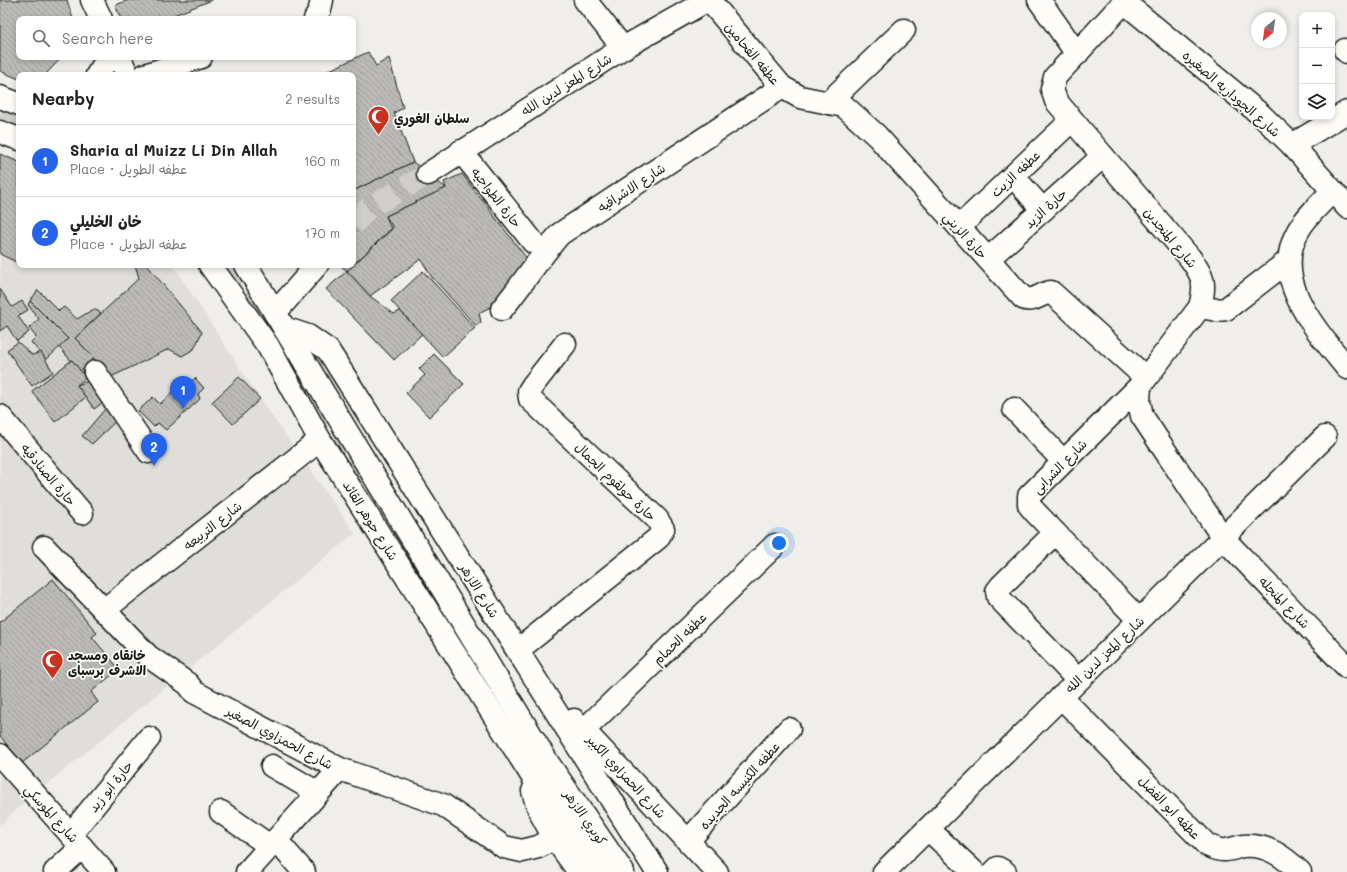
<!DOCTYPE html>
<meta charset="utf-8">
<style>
body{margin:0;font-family:Mali,"Playpen Sans Arabic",sans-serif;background:#f6f6f6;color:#222}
.controls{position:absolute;right:12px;top:12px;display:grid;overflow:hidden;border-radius:8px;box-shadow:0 2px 6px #0003}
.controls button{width:36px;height:36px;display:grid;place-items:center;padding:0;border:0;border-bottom:1px solid #e0e0e0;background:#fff;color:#222;font:20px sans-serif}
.compass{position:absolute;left:1251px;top:12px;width:36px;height:36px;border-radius:50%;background:#fff;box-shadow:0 2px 6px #0003;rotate:209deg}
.you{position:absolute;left:779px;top:543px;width:14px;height:14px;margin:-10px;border:3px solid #fff;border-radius:50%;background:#1a73e8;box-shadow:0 0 0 6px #1a73e833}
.badge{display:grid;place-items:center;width:26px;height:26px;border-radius:50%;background:#2563eb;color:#fff;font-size:13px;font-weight:700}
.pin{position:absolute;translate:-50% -33px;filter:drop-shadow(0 1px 2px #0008)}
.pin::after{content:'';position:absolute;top:21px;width:14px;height:12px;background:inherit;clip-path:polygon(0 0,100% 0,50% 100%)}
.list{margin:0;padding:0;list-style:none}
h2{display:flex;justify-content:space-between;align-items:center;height:52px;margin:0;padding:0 16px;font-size:17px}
h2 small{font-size:13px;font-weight:400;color:#767676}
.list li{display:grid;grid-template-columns:26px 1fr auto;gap:12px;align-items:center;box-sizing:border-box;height:72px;padding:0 16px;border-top:1px solid #e0e0e0}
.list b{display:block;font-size:15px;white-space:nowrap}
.list p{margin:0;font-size:13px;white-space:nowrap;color:#767676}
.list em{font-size:13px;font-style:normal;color:#767676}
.icon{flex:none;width:22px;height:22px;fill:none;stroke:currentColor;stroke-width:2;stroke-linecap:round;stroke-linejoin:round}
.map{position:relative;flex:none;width:1347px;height:872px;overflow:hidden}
.search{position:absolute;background:#fff;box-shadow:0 2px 6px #0003;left:16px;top:16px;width:340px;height:44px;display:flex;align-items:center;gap:10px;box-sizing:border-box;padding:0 14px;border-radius:8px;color:#767676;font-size:15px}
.panel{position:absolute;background:#fff;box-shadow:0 2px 6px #0003;left:16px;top:72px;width:340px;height:196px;border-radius:8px}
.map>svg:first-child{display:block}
.built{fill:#e0deda}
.building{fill:url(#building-back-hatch);stroke:#1c1c1c}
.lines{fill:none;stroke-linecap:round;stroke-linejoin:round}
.minor-tunnel{stroke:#d0cecb;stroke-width:22;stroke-dasharray:22 11;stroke-linecap:butt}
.major-tunnel{stroke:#d0cecb;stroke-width:22;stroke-dasharray:22 11;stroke-linecap:butt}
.minor-casing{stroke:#1c1c1c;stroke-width:25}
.major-casing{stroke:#1c1c1c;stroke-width:25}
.minor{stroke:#fdfcf7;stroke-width:22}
.major{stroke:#fdfcf7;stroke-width:22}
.labels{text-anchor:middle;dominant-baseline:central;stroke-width:3.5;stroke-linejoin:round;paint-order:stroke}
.street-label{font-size:13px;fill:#1c1c1c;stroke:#fdfcf7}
.poi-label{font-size:13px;font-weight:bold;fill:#1c1c1c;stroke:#fdfcf7;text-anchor:start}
</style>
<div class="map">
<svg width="1347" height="872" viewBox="0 0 1347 872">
<defs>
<pattern id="building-back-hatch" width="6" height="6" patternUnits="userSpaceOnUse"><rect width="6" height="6" fill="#bbbab6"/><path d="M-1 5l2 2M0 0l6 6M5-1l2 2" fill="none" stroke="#a09f9c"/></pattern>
</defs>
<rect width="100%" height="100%" fill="#f0eeea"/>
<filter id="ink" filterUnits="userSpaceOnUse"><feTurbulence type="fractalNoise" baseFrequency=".025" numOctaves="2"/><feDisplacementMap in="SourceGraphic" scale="8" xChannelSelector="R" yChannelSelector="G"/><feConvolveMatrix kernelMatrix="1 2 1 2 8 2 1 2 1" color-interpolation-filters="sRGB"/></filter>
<g filter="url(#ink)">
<!-- built -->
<polygon class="built" points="0,175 19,183 19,265 173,265 260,399 355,533 24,803 0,825"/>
<!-- building -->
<g class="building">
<polygon points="0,0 67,0 73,19 19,19 19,57 62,57 45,75 19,75 19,79 0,71"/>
<polygon points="129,0 212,0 164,19 121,19 115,5"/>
<polygon points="368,52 376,66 389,58 403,108 394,113 413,162 353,191 353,75 319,75"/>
<polygon points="0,154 19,162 19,258 16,262 0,254"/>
<polygon points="413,162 446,188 386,216 391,229 347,271 340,265 353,265 353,191"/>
<polygon points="462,174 531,264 507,298 479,313 481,322 476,326 431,276 421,259 370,296 347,271 393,228 386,216 446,188 444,182"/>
<polygon points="135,265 147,265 202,332 194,349 182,356 169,349 111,377 75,338 139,278"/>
<polygon points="347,271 370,296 394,314 400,311 422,334 394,360 326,289"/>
<polygon points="423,271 475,328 443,357 391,301"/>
<polygon points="0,289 12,307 22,301 28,310 18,316 29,332 17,341 7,326 0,331"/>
<polygon points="38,290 59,311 64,307 77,319 94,309 101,313 75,338 94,358 80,371 59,347 68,339 30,301"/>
<polygon points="30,301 68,339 46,360 31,342 36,337 29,328 39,319 28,305"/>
<polygon points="18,342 32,355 41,352 53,372 32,386 7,350"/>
<polygon points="434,354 464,384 429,417 406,393 425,375 419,369"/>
<polygon points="72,360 86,378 77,385 86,397 55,422 32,391"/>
<polygon points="239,377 260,399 233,424 212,402"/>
<polygon points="195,378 204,388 198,394 200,399 166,430 158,423 154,427 138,411 153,397 160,404 183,382 187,386"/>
<polygon points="95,379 109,398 94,409 77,385"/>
<polygon points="111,402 121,416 92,444 82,436"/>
<polygon points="53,579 97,633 92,637 119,669 91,692 98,702 22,763 0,736 0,622"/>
</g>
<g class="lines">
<!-- minor-tunnel -->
<polyline class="minor-tunnel" points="353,225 367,209 428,174"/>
<!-- major-tunnel -->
<g class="major-tunnel">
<polyline points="0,115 19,122"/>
<polyline points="228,265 381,508"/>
</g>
<defs>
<g id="minor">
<polyline points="92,0 101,19"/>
<polyline points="585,0 623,48"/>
<path d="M709 0 782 87 800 97 844 106 877 136 1023 298C1034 303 1041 293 1051 292L1146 378"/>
<polyline points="1039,0 1077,54"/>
<path d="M1126 0 1055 77 1052 89 1056 101 1190 258C1204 277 1206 284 1200 307L1140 386 1139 401 1142 416 1223 538 1347 667"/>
<polyline points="1124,2 1260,114 1292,145 1347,207"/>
<polyline points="315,19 320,9 322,0"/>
<polyline points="1345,50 1347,52"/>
<polyline points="120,57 127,75"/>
<polyline points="97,75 109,57"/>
<polyline points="145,75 201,57"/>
<polyline points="828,103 904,30"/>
<polyline points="1292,145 1347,112"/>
<polyline points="461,151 533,242"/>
<polyline points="428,174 623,48 708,0"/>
<polyline points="1013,176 1043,210"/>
<path d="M1332 191C1321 204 1306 216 1298 231 1270 281 1317 331 1347 368"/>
<polyline points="959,227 1072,120"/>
<polyline points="988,259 1103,156"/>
<polyline points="1200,307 1217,310 1226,309 1288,261"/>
<path d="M502 309C522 285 539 258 560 234L782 87"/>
<polyline points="275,313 317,265"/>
<polyline points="95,372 149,452"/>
<polyline points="1014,409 1063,461"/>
<polyline points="0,416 82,513"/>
<polyline points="1055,533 1001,586 997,591 998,597 1078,680"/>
<polyline points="44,547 148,656 188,684 194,692 340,769 443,805 504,847 522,851 538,847 555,838"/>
<polyline points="104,610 320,440"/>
<polyline points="1139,620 1034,511 1029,505 1029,496 1140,386"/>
<polyline points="518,650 658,538 663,529 657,519 530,399 529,391 533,385 565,344"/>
<path d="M1061 697 1207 845C1212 847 1219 851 1225 850 1231 850 1237 847 1243 846 1267 844 1283 856 1300 872"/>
<polyline points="574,720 717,872"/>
<polyline points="584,730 775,545"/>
<polyline points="0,755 104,872"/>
<polyline points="272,766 318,793"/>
<polyline points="221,812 270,846"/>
<polyline points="928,829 974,872"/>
<polyline points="71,834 149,738"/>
<polyline points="276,840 304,872"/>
<polyline points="688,841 789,729"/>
<polyline points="55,872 82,847"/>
<polyline points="247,872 340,769"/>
<polyline points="884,872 1325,437"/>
<polyline points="994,872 998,868 1005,872"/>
</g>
<g id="major">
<polyline points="0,97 19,104"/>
<polyline points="0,132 19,139"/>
<polyline points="210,265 268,346 320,440 532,776 600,872"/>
<polyline points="246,265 548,763 623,872"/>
<polyline points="284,328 308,336 328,350 657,872"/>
<path d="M533 791C540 821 561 847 579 872"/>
</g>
</defs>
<!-- minor casing -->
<use href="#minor" class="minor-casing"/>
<!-- major casing -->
<use href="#major" class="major-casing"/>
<!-- minor -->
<use href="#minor" class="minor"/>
<!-- major -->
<use href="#major" class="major"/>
</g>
</g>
<!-- icons -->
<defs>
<symbol id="mosque-pin" viewBox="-11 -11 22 30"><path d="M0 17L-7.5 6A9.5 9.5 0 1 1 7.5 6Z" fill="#c8321e" stroke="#fdfcf7"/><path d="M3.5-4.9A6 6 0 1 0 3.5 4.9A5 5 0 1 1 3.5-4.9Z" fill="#fff"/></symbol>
</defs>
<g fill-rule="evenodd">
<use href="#mosque-pin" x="366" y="104" width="25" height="34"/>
<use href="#mosque-pin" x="40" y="648" width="25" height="34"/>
</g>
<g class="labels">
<!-- street labels -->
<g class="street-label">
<text transform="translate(753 53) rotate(50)">عطفه الفحامين</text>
<text transform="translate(566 84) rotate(-32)">شارع المعز لدين الله</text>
<text transform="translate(1232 93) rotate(41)">شارع الجوداريه الصغيره</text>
<text transform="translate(1015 173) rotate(-43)">عطفه الزيت</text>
<text transform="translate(631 187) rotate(-33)">شارع الاشرافيه</text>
<text transform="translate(497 197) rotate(52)">حارة الطواجيه</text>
<text transform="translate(1045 208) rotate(-42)">حارة الزيد</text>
<text transform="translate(966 235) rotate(48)">حارة الزيني</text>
<text transform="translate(1171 237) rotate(50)">شارع المنجدين</text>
<text transform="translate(1059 466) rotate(-45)">شارع الشرابى</text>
<text transform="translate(49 474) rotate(50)">حارة الصنادقيه</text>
<text transform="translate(616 481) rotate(44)">حارة حولقوم الجمال</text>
<text transform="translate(371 520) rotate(58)">شارع جوهر القائد</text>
<text transform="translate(212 525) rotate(-38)">شارع التربيعه</text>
<text transform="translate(480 590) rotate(58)">شارع الازهر</text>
<text transform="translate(1285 602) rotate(46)">شارع المنجله</text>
<text transform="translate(679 638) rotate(-44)">عطفه الحمام</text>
<text transform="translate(1104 654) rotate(-44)">شارع المعز لدين الله</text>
<text transform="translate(280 737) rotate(28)">شارع الحمزاوي الصغير</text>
<text transform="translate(627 776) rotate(47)">شارع الحمزاوي الكبير</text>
<text transform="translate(739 785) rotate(-48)">عطفه الكنيسه الجديده</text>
<text transform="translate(110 786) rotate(-51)">حارة ابو زيد</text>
<text transform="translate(1170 807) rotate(46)">عطفه ابو الفضل</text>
<text transform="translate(52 813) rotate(48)">شارع الموسكي</text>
<text transform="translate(586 817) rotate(55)">كوبري الازهر</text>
</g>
<!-- poi labels -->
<g class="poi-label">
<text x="394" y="117">سلطان الغوري</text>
<text x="68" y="654">خانقاه ومسجد<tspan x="68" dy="15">الاشرف برسباى</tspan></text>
</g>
</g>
</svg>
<div class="controls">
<button>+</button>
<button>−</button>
<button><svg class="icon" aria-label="layers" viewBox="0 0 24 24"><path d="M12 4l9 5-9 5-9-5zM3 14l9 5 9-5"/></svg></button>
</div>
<svg class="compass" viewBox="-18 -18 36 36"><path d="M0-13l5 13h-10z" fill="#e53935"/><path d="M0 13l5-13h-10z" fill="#767676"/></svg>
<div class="you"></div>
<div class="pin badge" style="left:183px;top:409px">1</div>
<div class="pin badge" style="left:154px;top:466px">2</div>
<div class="search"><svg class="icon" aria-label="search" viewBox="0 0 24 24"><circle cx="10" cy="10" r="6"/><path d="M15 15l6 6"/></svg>Search here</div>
<section class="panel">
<h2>Nearby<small>2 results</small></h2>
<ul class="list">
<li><span class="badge">1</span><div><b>Sharia al Muizz Li Din Allah</b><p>Place · عطفه الطويل</p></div><em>160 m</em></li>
<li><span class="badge">2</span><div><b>خان الخليلي</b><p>Place · عطفه الطويل</p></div><em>170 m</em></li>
</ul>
</section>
</div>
